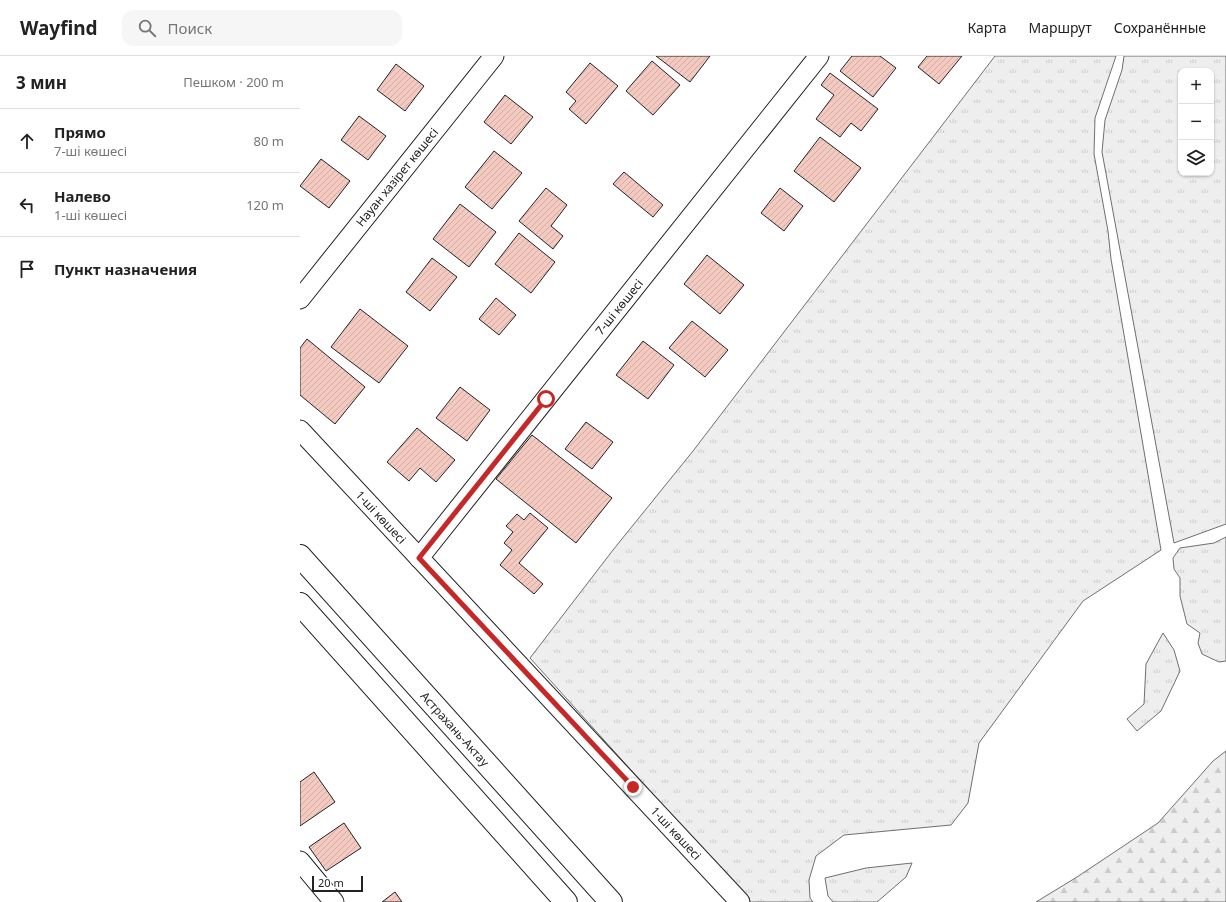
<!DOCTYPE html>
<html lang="ru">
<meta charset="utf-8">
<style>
body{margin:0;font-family:"Noto Sans",sans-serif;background:#f6f6f6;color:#222}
.controls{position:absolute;right:12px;top:12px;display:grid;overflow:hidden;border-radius:8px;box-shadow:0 1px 3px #0004}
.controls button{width:36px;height:36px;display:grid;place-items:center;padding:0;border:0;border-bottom:1px solid #e0e0e0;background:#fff;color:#222;font:20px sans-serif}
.scale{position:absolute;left:12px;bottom:10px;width:51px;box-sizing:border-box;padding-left:4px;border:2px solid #222;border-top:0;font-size:11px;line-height:14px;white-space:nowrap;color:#222;-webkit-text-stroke:3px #fff;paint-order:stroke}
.stop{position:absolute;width:12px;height:12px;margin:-9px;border:3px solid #c62828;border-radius:50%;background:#fff}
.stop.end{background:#c62828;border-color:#fff;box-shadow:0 1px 4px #0008}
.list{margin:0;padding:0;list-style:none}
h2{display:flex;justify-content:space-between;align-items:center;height:52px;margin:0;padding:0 16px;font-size:17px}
h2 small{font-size:13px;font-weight:400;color:#767676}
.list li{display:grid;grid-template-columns:26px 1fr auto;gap:12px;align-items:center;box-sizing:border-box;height:64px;padding:0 16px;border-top:1px solid #e0e0e0}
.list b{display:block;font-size:15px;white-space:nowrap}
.list p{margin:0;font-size:13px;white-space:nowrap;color:#767676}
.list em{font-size:13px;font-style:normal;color:#767676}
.icon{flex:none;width:22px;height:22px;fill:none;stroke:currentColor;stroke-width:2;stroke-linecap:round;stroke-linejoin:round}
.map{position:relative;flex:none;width:926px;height:846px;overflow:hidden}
header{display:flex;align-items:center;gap:24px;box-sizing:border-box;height:56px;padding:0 20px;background:#fff;border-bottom:1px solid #e0e0e0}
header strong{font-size:19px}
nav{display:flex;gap:22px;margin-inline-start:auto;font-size:14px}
.search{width:280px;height:36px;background:#f6f6f6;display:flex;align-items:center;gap:10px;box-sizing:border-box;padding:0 14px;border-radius:12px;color:#767676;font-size:15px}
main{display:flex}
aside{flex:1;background:#fff}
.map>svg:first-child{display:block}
.grass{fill:url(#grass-tufts);stroke:#6f6f6f;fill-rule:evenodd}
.forest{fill:url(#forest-firs);stroke:#6f6f6f}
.building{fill:url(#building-hatch);stroke:#222}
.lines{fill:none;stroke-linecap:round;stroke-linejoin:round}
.minor-casing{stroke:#222;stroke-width:21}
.highway-casing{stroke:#222;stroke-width:24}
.minor{stroke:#fff;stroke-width:19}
.highway{stroke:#fff;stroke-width:22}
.route{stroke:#c62828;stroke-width:5}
.labels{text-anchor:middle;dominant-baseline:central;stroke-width:3;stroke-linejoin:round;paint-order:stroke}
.street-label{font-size:12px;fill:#222;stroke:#fff}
</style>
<header>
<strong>Wayfind</strong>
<div class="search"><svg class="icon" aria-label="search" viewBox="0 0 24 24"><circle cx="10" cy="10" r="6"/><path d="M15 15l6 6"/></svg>Поиск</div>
<nav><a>Карта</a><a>Маршрут</a><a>Сохранённые</a></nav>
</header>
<main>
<aside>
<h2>3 мин<small>Пешком · 200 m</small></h2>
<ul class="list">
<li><svg class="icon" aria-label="ahead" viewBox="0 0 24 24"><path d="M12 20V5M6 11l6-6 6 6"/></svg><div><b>Прямо</b><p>7-шi көшесі</p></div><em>80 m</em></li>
<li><svg class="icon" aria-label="left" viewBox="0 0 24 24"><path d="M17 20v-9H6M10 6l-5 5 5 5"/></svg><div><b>Налево</b><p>1-шi көшесі</p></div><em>120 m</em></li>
<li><svg class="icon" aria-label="arrive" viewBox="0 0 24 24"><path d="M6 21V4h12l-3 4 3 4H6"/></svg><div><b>Пункт назначения</b></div></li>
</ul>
</aside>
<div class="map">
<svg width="926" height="846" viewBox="0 0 926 846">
<defs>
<pattern id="grass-tufts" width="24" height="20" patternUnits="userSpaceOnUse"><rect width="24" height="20" fill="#eee"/><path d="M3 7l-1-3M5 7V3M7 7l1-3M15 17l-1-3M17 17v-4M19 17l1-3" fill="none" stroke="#ccc"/></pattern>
<pattern id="forest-firs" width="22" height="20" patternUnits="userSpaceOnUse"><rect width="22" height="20" fill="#eee"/><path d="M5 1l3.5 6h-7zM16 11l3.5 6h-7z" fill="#ccc"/></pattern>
<pattern id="building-hatch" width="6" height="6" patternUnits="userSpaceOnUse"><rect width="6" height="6" fill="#f3c9c0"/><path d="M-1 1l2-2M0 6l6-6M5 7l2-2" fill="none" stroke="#d0aca5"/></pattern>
</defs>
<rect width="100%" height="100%" fill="#fff"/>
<!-- grass -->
<g class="grass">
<polygon points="695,0 816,0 795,62 794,98 808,175 811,203 861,494 783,545 679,687 668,747 651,769 544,779 516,800 509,824 510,842 513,846 450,846 230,602 313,494 393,395"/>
<path d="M824 0H926V468L874 487 802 96 805 64 822 14ZM881 15H911V117H881Z"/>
<polygon points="926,481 926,605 919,606 902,598 898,587 900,577 887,568 880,540 880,522 874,513 873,502 880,492 914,487"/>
<polygon points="863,577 874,594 880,615 861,655 837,675 827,663 844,648 846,608"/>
<polygon points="612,807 606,821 577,846 533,846 528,840 525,822 566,812"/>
</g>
<!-- forest -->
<polygon class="forest" points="926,695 926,846 736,846 777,821 858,767 913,705"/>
<!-- building -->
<g class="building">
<polygon points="356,0 410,0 390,26"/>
<polygon points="552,0 580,0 596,12 573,41 540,15"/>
<polygon points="627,0 662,0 639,28 618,11"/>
<polygon points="352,5 380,29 353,59 326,35"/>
<polygon points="290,7 318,30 286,68 269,53 276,45 266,36"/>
<polygon points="96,8 124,30 105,55 77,34"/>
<polygon points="530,17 578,53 561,75 551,67 540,81 516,63 534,39 521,29"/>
<polygon points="205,39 233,61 211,88 184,66"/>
<polygon points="59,60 86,80 68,104 41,84"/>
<polygon points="520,81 561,112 534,146 494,115"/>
<polygon points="194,95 222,117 192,153 165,131"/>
<polygon points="21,103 50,125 29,152 0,130"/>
<polygon points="324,116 363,149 353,161 313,128"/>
<polygon points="246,132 267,149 251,170 263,180 253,193 219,165"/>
<polygon points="480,132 503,150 484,175 461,157"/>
<polygon points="160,148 196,176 169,211 133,183"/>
<polygon points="219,177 255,206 231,237 195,208"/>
<polygon points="407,199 444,229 420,258 384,228"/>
<polygon points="132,202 157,221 130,255 106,236"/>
<polygon points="196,242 216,259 199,279 179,263"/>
<polygon points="60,253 108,290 79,327 31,291"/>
<polygon points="392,265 428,294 405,321 369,292"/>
<polygon points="7,283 65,331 35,368 0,339 0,292"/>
<polygon points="343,285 374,309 348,343 316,319"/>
<polygon points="160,331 190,354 167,385 136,362"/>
<polygon points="286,366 313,386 292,413 265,393"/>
<polygon points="117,372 155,404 136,426 120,412 109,425 87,406"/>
<polygon points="232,379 312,442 276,487 196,423"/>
<polygon points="230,457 248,472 219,507 243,528 234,538 200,509 212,494 204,487 213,476 206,470 217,458 224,464"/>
<polygon points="14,716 35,746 0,770 0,726"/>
<polygon points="44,767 61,792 26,815 9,791"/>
<polygon points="95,836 102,846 82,846"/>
</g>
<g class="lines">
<defs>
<g id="minor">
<polyline points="0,243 194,0"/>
<polyline points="0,374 440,846"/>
<polyline points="119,502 519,0"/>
<polyline points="0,805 34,846"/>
</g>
<g id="highway">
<polyline points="0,500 311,846"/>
<polyline points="0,548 266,846"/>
</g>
</defs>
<!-- minor casing -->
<use href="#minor" class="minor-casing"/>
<!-- highway casing -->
<use href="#highway" class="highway-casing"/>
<!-- minor -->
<use href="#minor" class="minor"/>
<!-- highway -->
<use href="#highway" class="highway"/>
</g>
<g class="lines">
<!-- route -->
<polyline class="route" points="246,343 119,502 333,731"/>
</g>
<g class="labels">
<!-- street labels -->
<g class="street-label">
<text transform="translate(97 121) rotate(-51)">Науан хазірет көшесі</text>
<text transform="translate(319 251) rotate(-51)">7-шi көшесі</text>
<text transform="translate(81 461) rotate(47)">1-шi көшесі</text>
<text transform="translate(155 673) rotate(48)">Астрахань-Актау</text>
<text transform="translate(376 777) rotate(47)">1-шi көшесі</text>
</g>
</g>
</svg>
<div class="controls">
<button>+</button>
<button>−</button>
<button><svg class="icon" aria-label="layers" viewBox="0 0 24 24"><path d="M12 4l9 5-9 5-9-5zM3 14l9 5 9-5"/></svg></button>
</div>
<div class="scale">20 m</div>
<div class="stop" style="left:246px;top:343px"></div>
<div class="stop end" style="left:333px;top:731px"></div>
</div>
</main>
